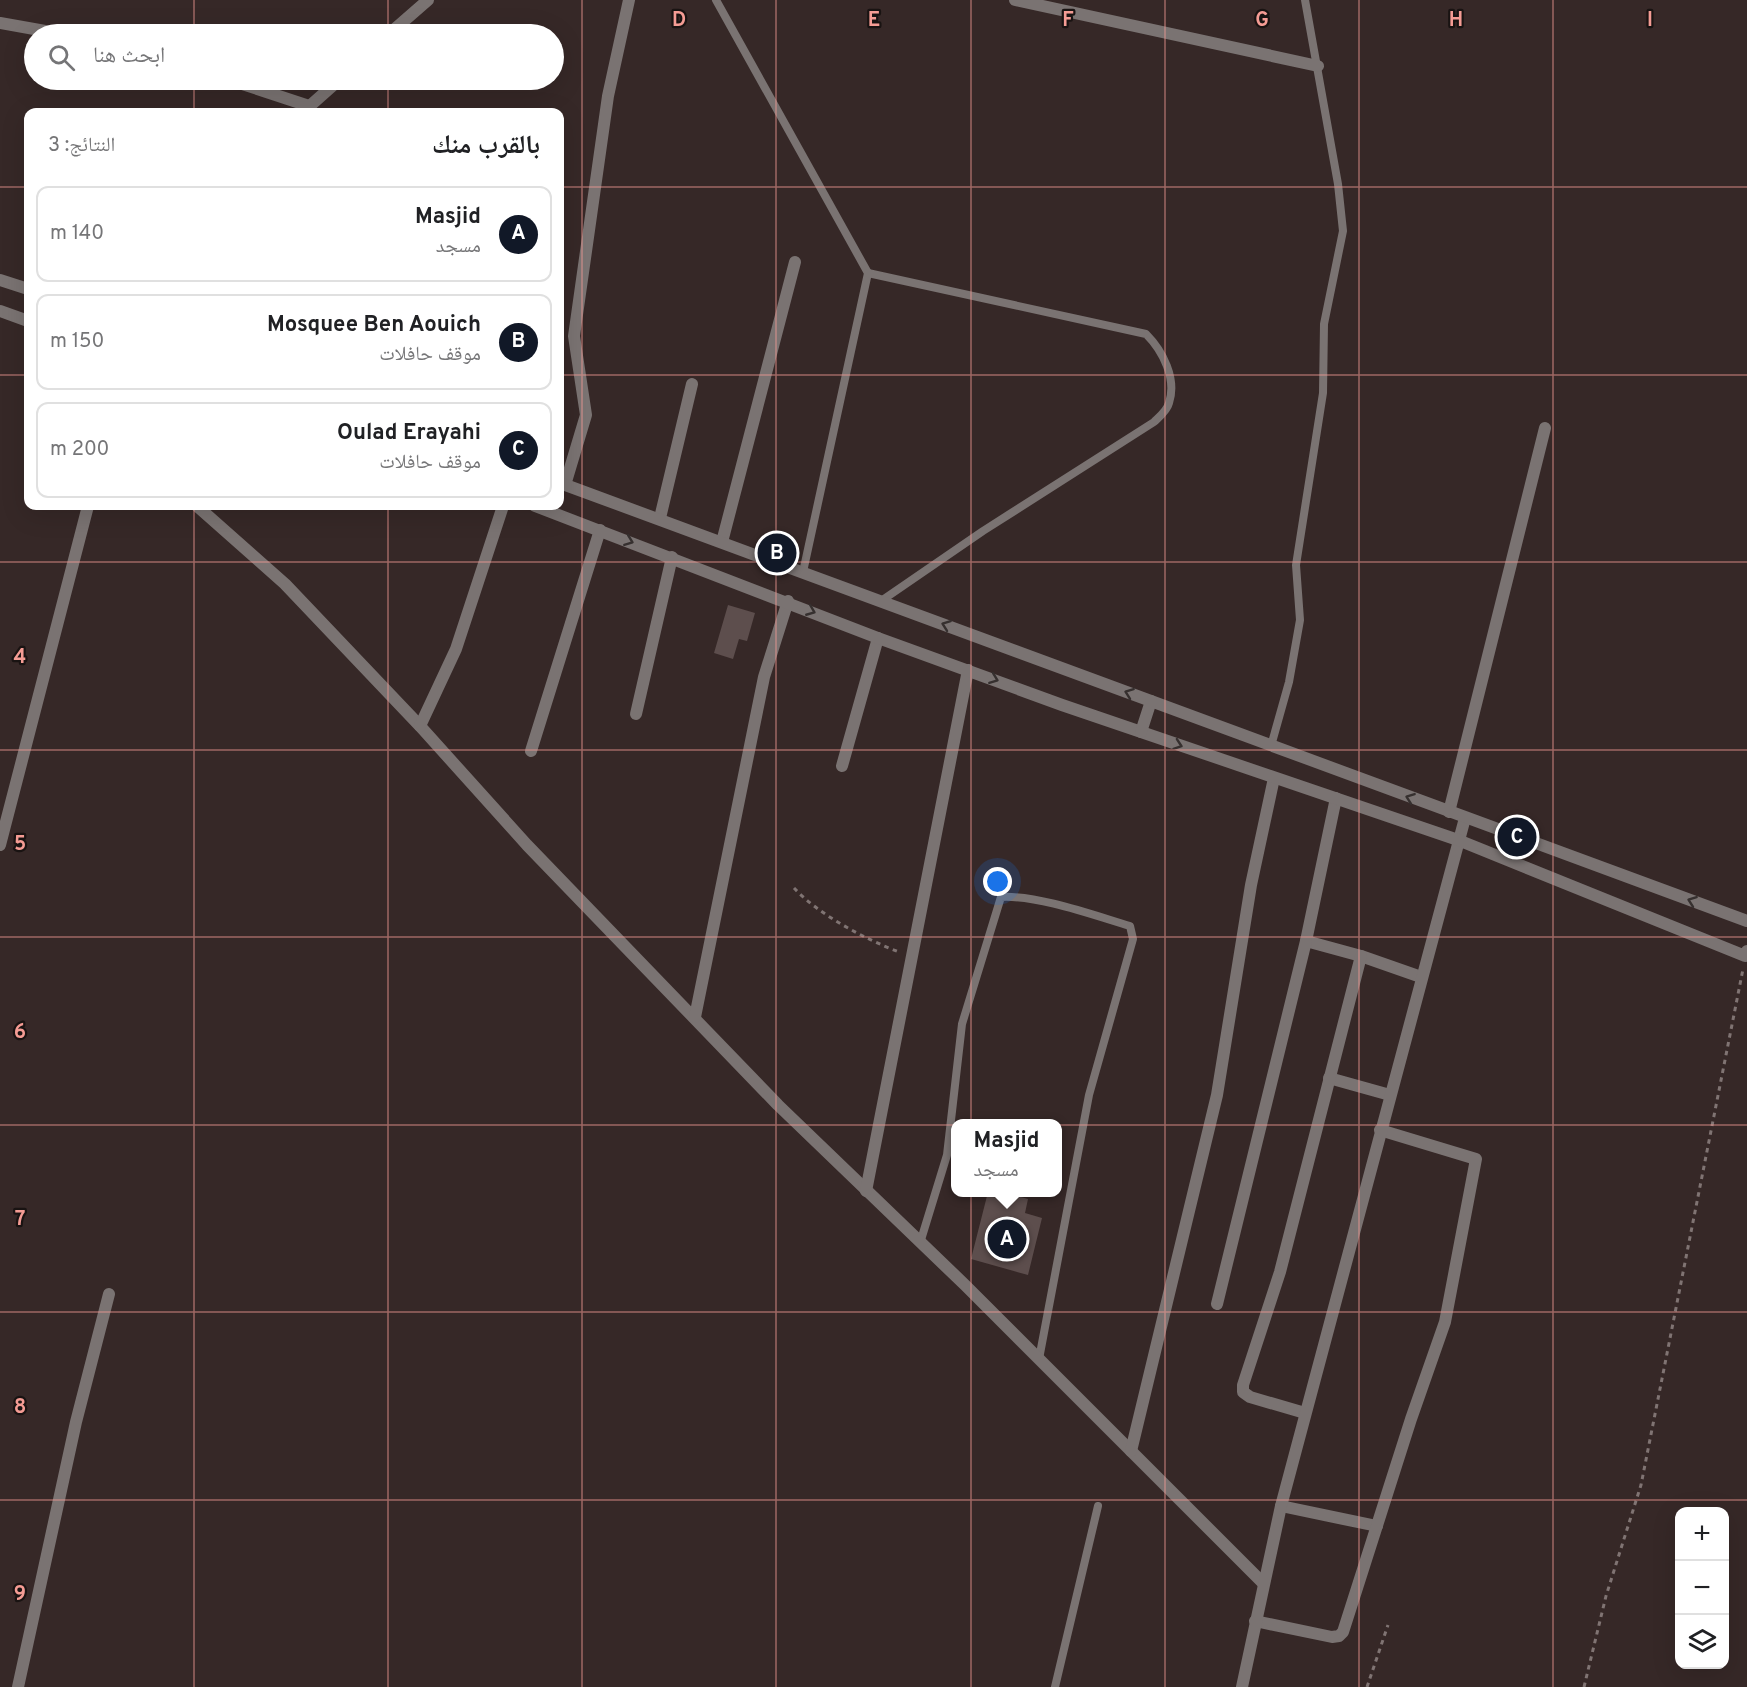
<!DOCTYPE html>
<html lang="ar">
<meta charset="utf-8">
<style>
body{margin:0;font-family:Overpass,"Noto Naskh Arabic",sans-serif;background:#f6f6f6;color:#202124;direction:rtl}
.controls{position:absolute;right:18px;bottom:18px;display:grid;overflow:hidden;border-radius:12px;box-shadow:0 6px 24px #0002}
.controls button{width:54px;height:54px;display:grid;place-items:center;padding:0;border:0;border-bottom:2px solid #e0e0e0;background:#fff;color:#202124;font:30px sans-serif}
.you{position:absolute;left:998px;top:882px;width:21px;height:21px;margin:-15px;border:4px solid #fff;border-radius:50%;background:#1a73e8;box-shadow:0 0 0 9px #1a73e833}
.badge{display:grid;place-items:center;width:39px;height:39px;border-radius:50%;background:#111827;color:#fff;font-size:20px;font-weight:700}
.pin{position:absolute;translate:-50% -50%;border:3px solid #fff;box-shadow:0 2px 6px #0006}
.popup{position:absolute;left:951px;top:1119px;width:111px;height:78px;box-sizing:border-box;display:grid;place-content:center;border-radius:12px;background:#fff;filter:drop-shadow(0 2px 4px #0005);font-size:20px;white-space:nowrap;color:#757577}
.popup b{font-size:22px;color:#202124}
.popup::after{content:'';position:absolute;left:50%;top:100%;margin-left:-12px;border:12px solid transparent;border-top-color:#fff}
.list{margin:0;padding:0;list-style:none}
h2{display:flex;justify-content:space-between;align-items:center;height:78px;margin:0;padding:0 24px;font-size:26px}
h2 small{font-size:20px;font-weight:400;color:#757577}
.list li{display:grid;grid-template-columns:39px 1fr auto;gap:18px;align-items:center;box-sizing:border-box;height:96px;margin:0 12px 12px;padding:0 12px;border:2px solid #e0e0e0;border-radius:12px}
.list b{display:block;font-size:22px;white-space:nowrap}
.list p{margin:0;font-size:20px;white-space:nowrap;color:#757577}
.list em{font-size:20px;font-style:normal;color:#757577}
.icon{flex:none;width:33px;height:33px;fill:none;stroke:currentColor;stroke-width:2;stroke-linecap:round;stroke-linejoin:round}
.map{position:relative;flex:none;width:1747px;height:1687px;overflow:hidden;direction:ltr}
.search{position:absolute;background:#fff;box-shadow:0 6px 24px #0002;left:24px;top:24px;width:540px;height:66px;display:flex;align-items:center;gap:15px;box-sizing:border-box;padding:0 21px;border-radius:33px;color:#757577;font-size:22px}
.panel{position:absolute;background:#fff;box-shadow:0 6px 24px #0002;left:24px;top:108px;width:540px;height:402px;border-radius:12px;direction:rtl}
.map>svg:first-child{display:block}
.building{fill:#5d4e4d}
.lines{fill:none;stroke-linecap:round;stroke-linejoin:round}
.path{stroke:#807473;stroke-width:3;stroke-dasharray:4.5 4.5;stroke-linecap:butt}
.service{stroke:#7a7372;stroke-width:8}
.minor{stroke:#7a7372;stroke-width:12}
.tertiary{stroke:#7a7372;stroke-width:12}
.oneway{stroke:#36302f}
.grid{fill:none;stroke:#f59c94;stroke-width:1.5;stroke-opacity:0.55}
.grid-label{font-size:20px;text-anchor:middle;font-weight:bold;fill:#f59c94;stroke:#191312;stroke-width:4.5;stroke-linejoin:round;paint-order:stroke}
</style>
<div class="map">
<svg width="1747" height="1687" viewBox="0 0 1747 1687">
<rect width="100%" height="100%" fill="#362827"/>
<!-- building -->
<g class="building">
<polygon points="728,605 755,613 747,641 739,639 733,659 714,653"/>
<polygon points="988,1192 1002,1192 1028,1199 1025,1213 1042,1218 1028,1275 971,1259"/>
</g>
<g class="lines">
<!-- path -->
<g class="path">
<path d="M794 888C819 915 865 939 899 952"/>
<polyline points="1367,1687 1388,1625"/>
<polyline points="1584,1687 1606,1596 1641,1485 1743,969"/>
</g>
<!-- service -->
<g class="service">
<polyline points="716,0 868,273 803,572"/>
<path d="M868 273 1146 334C1163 351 1177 379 1169 403 1167 411 1159 417 1154 422L983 531 881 601"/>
<polyline points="1271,746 1289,682 1300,620 1296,565 1323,393 1324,324 1343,231 1338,184 1305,0"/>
<path d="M920 1243 947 1155 962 1024 1001 897C1038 895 1093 915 1130 926L1133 939 1089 1095 1039 1359"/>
<polyline points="1055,1687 1098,1506"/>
</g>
<!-- minor -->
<g class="minor">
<polyline points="1015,0 1318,66"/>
<polyline points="0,23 62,34"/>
<polyline points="389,34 428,0"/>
<polyline points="230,80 309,106"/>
<polyline points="303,112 339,80"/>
<polyline points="565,485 586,415 574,336 608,96 629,0"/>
<polyline points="197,506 285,584 420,726 527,845 778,1105 965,1285 1263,1583"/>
<polyline points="660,518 692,384"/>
<polyline points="722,542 795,262"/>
<polyline points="636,714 672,557"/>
<polyline points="420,726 456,649 503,506"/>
<polyline points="531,751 600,530"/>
<polyline points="842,766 878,638"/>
<polyline points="1336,798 1306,941 1361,956 1421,977"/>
<polyline points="1449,812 1545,428"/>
<polyline points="0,845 88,506"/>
<polyline points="695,1017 764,677 788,601"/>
<polyline points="1329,1078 1390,1095"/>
<polyline points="866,1191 968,670"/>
<polyline points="1217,1304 1306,941"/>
<polyline points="1305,1413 1250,1397 1243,1392 1243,1385 1280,1272 1361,956"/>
<polyline points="1131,1451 1217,1095 1251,885 1274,778"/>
<polyline points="1281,1506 1377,1526"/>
<polyline points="1255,1621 1332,1637 1339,1636 1343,1632 1411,1419 1445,1322 1476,1159 1380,1130"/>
<polyline points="18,1687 76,1422 109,1294"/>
<polyline points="1242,1687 1281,1506 1465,818"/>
</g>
<!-- tertiary -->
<g class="tertiary">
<polyline points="0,280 28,289"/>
<polyline points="0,311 28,321"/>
<polyline points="560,483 1747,921"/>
<polyline points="535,506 878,638 1062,705 1458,840 1745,956 1747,951"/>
<polyline points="1141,732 1151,701"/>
</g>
</g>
<!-- one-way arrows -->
<defs><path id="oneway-chevron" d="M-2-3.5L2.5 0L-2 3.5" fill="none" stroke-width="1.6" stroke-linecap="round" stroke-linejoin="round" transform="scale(1.5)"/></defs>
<g class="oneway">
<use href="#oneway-chevron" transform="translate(629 541) rotate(21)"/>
<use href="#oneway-chevron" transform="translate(811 611) rotate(22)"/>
<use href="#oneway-chevron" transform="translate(946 625) rotate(-160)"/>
<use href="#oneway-chevron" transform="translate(994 679) rotate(21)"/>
<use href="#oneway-chevron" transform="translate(1129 693) rotate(-160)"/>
<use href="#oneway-chevron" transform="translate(1178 745) rotate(19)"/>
<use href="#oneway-chevron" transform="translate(1410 798) rotate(-160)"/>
<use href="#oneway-chevron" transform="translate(1692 901) rotate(-160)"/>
</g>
<!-- grid -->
<path class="grid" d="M194 0V34M388 0V34M582 0V1687M776 0V1687M971 0V1687M1165 0V1687M1359 0V1687M1553 0V1687M194 80V112M388 80V112M0 187H28M560 187H1747M0 375H28M560 375H1747M194 506V1687M388 506V1687M0 562H1747M0 750H1747M0 937H1747M0 1125H1747M0 1312H1747M0 1500H1747"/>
<g class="grid-label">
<text x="679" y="26">D</text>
<text x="874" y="26">E</text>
<text x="1068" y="26">F</text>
<text x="1262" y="26">G</text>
<text x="1456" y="26">H</text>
<text x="1650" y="26">I</text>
<text x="20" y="663">4</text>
<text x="20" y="850">5</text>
<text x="20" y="1038">6</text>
<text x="20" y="1225">7</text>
<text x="20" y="1413">8</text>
<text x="20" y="1600">9</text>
</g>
</svg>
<div class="controls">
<button>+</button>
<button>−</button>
<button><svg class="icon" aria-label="layers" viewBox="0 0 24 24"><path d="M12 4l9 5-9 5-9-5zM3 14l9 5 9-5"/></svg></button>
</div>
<div class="you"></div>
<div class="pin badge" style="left:1007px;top:1239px">A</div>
<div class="popup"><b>Masjid</b>مسجد</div>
<div class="pin badge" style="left:777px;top:553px">B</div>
<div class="pin badge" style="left:1517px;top:837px">C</div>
<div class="search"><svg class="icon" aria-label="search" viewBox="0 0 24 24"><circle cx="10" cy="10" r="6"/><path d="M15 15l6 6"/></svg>ابحث هنا</div>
<section class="panel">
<h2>بالقرب منك<small>النتائج: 3</small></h2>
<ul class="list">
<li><span class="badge">A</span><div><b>Masjid</b><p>مسجد</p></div><em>140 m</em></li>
<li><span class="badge">B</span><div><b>Mosquee Ben Aouich</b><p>موقف حافلات</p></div><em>150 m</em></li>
<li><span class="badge">C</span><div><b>Oulad Erayahi</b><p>موقف حافلات</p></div><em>200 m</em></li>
</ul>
</section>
</div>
